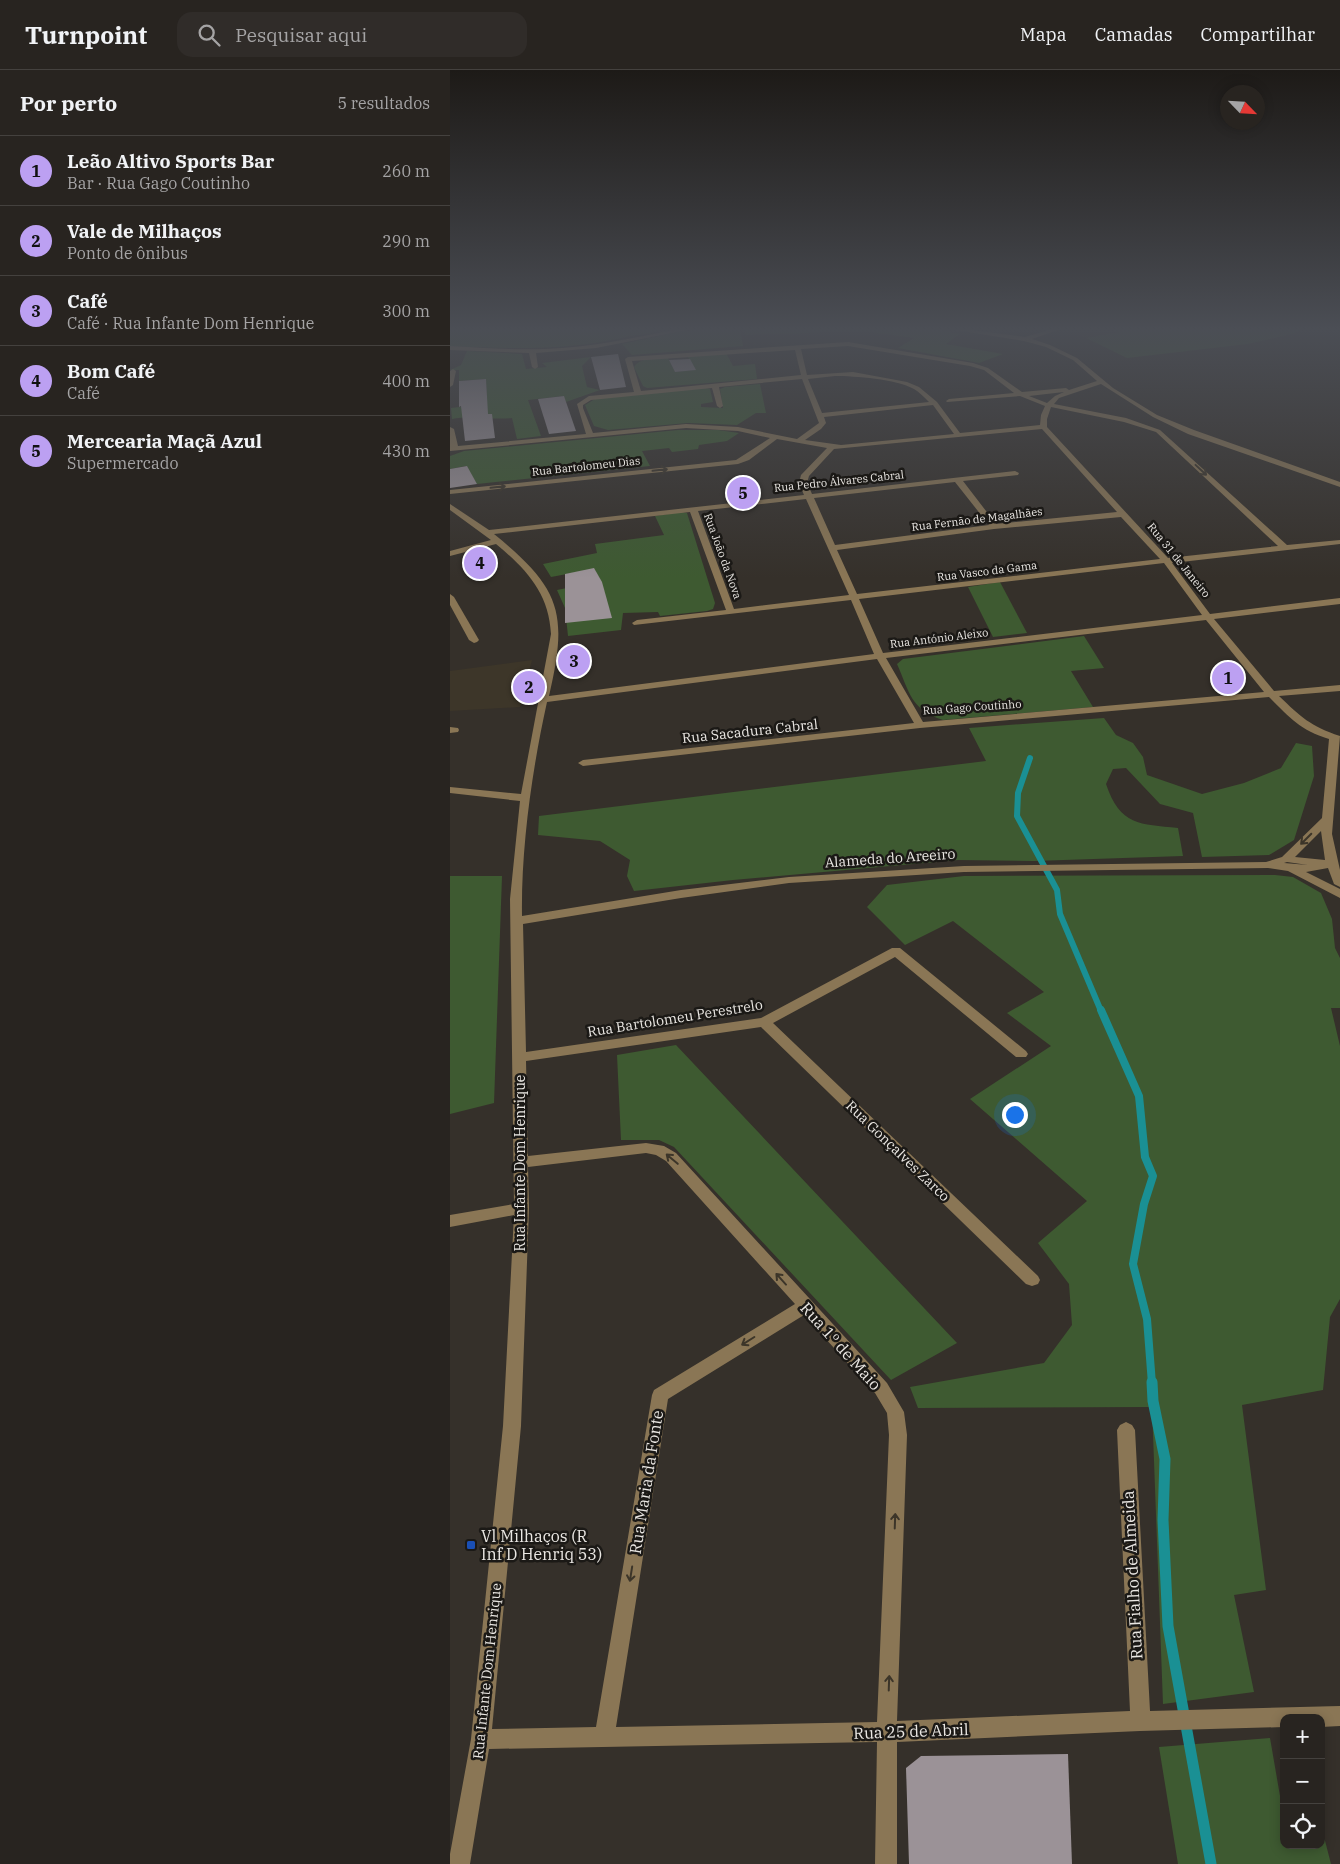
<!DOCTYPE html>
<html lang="pt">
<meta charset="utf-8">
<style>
body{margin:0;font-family:"IBM Plex Serif",serif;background:#302c29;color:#f1f3f6}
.controls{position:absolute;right:15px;bottom:15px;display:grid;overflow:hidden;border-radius:10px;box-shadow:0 2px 12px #0003}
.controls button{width:45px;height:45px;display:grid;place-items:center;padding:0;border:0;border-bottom:1px solid #44413e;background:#282420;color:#f1f3f6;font:25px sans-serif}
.compass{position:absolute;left:770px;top:15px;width:45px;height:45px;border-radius:50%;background:#282420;box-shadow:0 2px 12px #0003;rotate:115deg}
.you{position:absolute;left:564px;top:1044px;width:18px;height:18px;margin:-12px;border:4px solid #fff;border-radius:50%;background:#1a73e8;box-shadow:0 0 0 8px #1a73e833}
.badge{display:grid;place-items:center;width:32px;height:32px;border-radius:50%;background:#bca0f2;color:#111;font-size:16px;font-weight:700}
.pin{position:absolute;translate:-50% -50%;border:2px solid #fff;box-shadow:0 1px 5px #0006}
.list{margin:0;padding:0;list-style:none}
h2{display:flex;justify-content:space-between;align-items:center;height:65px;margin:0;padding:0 20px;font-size:21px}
h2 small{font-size:16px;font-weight:400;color:#a5a4a5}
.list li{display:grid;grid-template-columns:32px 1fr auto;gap:15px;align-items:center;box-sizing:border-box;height:70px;padding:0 20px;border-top:1px solid #44413e}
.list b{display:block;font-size:19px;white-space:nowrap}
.list p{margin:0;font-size:16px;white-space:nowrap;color:#a5a4a5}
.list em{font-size:16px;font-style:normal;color:#a5a4a5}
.icon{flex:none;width:28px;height:28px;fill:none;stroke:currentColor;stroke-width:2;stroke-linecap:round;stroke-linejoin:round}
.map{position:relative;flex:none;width:890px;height:1794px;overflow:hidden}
header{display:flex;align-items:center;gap:30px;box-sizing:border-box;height:70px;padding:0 25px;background:#282420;border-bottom:1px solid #44413e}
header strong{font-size:24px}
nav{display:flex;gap:28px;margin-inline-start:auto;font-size:18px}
.search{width:350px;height:45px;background:#302c29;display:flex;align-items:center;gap:12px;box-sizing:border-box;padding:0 18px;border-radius:15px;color:#a5a4a5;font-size:19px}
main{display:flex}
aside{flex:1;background:#282420}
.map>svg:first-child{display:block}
.built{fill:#3d3629}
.green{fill:#3e5a31}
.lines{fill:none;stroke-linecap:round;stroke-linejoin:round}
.stream-far2{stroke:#1a9094;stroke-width:6}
.stream-far1{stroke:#1a9094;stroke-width:8}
.stream{stroke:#1a9094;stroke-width:11}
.building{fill:#9b9297}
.minor{fill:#8a7655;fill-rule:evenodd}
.oneway{stroke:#3c3529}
.transit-dot{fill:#1a4fb4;stroke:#1b1916;stroke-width:2}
.labels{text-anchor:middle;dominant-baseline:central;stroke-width:5;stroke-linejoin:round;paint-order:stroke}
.far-street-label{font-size:11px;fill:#eae7e3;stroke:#1b1916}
.street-label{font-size:14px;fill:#eae7e3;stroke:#1b1916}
.near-street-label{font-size:16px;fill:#eae7e3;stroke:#1b1916}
.near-poi-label{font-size:16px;fill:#eae7e3;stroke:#1b1916;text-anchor:start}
</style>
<header>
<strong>Turnpoint</strong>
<div class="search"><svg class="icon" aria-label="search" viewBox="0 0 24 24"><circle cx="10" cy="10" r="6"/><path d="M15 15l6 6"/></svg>Pesquisar aqui</div>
<nav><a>Mapa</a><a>Camadas</a><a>Compartilhar</a></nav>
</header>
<main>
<aside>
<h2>Por perto<small>5 resultados</small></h2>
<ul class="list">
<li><span class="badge">1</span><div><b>Leão Altivo Sports Bar</b><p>Bar · Rua Gago Coutinho</p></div><em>260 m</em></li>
<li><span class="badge">2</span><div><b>Vale de Milhaços</b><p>Ponto de ônibus</p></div><em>290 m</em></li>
<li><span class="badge">3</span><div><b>Café</b><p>Café · Rua Infante Dom Henrique</p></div><em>300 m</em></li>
<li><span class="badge">4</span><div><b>Bom Café</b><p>Café</p></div><em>400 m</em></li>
<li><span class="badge">5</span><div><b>Mercearia Maçã Azul</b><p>Supermercado</p></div><em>430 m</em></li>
</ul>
</aside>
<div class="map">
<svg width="890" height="1794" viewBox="0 0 890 1794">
<rect width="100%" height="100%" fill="#35302a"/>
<!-- built -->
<g class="built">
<polygon points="624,257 652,257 669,262 636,268 617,259"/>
<polygon points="82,590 70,637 0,641 0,601"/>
</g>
<!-- green -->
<g class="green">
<path d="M0 257H213C205 265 190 264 180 266 120 281 61 279 0 276Z"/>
<polygon points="263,257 290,257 293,276 182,285 172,274 227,262"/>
<polygon points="293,257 470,257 501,261 501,263 510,264 496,274 553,284 529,293 448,278 464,268 413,261 296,265"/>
<polygon points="652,257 859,257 842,264 798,274 677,288 636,268 668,262"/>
<path d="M17 281 72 284 76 299 97 297 92 293 141 287 132 296 137 317 150 320 116 332 113 326 78 330 91 366 67 369 62 348C42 350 21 345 2 349L1 338 37 334 36 309 9 311V300H0L11 295Z"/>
<path d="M276 283 283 296 305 294 307 309 197 318 193 316 184 297C190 287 207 289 218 288L225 302 244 300 238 287Z"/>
<polygon points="310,314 316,343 306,343 287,355 238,353 158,360 144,356 135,335 145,329 256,318 260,319 263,332 251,334 251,337 273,338 270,319 275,317"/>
<polygon points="228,360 268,360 289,363 277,371 249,375 248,379 222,382 219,378 192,381 200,396 27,414 16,396 0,399 0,386 14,381"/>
<polygon points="231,442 237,443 265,533 263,539 257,541 210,546 208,542 173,543 171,560 118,566 115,538 107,520 151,511 144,499 101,507 93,494 147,483 145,474 214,465 205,446"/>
<polygon points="550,512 577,563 543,567 518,517"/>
<path d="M634 566 654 598 621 601 643 637 493 650C460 639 460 623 447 594L453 589Z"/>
<path d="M654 648 666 665 683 673 693 687 697 705 752 724 794 713 831 698 846 673 862 676 864 706 844 770 819 785 752 787 743 743 710 734 676 698 663 699 656 714C670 756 690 754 728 758L733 786 584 791 508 790 283 810 184 821 177 806 180 790 150 771 88 765 89 746 536 691 519 658Z"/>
<polygon points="825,805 843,807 871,823 882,849 885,878 890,888 890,938 881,938 890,976 890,1229 880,1247 873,1320 792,1335 816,1520 784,1525 804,1622 713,1634 702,1337 468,1338 460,1317 594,1293 622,1255 619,1214 588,1173 637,1131 520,1029 601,976 557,943 594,922 503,851 455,875 417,837 437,815 514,806"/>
<polygon points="0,806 52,806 44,1033 0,1044"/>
<polygon points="226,975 507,1273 441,1310 224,1077 209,1070 171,1070 167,985"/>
<polygon points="820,1668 834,1749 834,1775 871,1775 872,1759 881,1794 728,1794 709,1677"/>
</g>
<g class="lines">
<!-- stream-far2 -->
<polyline class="stream-far2" points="580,688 568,723 567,746 607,820 610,844 651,941"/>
<!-- stream-far1 -->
<polyline class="stream-far1" points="651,940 689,1026 695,1087 703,1106 694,1134 683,1194 697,1249 702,1314"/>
<!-- stream -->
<polyline class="stream" points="702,1312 703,1331 715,1389 713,1450 718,1556 761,1794"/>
</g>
<!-- building -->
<g class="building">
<polygon points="168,284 176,317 150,320 141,287"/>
<polygon points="240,289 246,300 225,302 219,290"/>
<polygon points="36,309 38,344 42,344 45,368 15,371 11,336 9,337 9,311"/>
<polygon points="114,326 126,361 99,364 88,329"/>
<polygon points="17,396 27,414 0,418 0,399"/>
<polygon points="144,498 152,512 162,548 115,553 115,504"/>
<polygon points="618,1684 622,1794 459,1794 456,1698 471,1686"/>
</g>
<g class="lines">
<!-- minor -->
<g class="minor">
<path d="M242 257H252L146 278 86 283 88 297 85 299 82 297 79 283 0 280V276C37 278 75 281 112 278 156 275 199 264 242 257Z"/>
<path d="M486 257H499L575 267 609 257H617L582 269 600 275 627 288 663 318 707 345 744 360 890 412V417L738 364 703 347 651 314 609 328 604 334 676 348 710 360 837 475 890 470V474L722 493 760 544 890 528V534L764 549 824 621 890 615V621L829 626C851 647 860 656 890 666L882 764 890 800V817L884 814 878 798 856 802 890 819V828L838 801 818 798 514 802 339 813 231 828 73 854 76 982 311 948 442 878H450L576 981 578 984 576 987H566L445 887 323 953 588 1206 590 1210 588 1214 582 1216 576 1214 311 957 76 991 78 1086 196 1073 214 1076 226 1083 437 1313 454 1342 457 1365 447 1651 680 1641 667 1360 670 1355 676 1352 682 1355 685 1360 700 1641 890 1636V1656L871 1657V1648H834V1657L690 1661 447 1672V1794H425L427 1672 39 1679 20 1794H0V1784L21 1669 53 1356 64 1145 0 1157V1145L64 1134 60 829 70 731 0 723V717L71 724 101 564C99 523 76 499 46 474L0 486V481L41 470 0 440V434L39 460 354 425 349 413 351 405 377 378 327 369 299 390 288 394 0 424V420L286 390 320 368 288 361 236 358 0 381V357L4 359 8 376 136 364 127 334 139 326 184 322 175 289 178 287 398 272 523 293 538 298 572 322 616 318 619 320 647 311 623 290 596 277 574 271ZM398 276 520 296 534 300 564 323 499 329 496 331 497 332 570 326 595 336 591 345 590 355 510 363 487 332 469 317 457 312 403 302 357 305 351 279ZM345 280 351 305 191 321 182 291ZM385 306C405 306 446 309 464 319 469 322 474 327 479 332L372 343 358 309ZM352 309 369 353 347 369 288 357 236 354 143 363 133 338V335L141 330 262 318 267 336 270 338 273 336 269 317ZM614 322 605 326 597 333 579 326ZM483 335 504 364 391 375 355 370 371 359 376 353 374 347ZM601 337 674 352 706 362 828 476 718 488 597 357V349ZM592 359 667 442 546 454 513 411 568 405 569 403 565 401 362 424 357 413 359 406 384 379ZM505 412 539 455 385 475 364 428ZM356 429 399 525 284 539 248 441ZM240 442 276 540 187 550 182 553 184 555 401 530 424 584 99 626C118 544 112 519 44 464ZM671 447 710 489 407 524 387 480 544 459ZM714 493 752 545 433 583 409 529ZM756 550 814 622 473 652 436 588ZM427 589 464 653 133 690 128 693 133 696 470 658 819 627C840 648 850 660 879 669L872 748 832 787 816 792 514 796 339 807 231 820 72 846C71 777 82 700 97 632ZM871 761 875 790 845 787ZM837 792 858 795 834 793ZM196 1083 206 1085 216 1091 345 1234 204 1320 202 1325 146 1657 42 1659 71 1356 79 1138 78 1097ZM354 1245 425 1323 437 1343 439 1365 427 1652 166 1657 218 1329Z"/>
<polygon points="3,299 6,301 3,315 0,317 0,301"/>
<polygon points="0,524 4,527 29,570 27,572 24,573 19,570 0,535"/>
<polygon points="0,657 8,658 9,660 8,662 0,663"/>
</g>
</g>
<!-- one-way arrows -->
<defs><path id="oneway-shaft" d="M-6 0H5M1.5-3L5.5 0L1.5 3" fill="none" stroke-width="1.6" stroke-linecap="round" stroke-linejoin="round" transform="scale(1.25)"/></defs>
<g class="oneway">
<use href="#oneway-shaft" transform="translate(210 400) rotate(-6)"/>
<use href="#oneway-shaft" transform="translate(751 400) rotate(43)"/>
<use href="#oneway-shaft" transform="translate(48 417) rotate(-6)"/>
<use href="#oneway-shaft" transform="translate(856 769) rotate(135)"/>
<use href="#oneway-shaft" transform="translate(222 1089) rotate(-140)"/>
<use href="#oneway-shaft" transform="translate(331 1209) rotate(-132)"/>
<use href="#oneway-shaft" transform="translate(298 1271) rotate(148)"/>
<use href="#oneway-shaft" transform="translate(445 1451) rotate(-88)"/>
<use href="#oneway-shaft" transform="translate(181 1504) rotate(99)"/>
<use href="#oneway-shaft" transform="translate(439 1613) rotate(-88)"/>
</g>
<!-- sky -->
<linearGradient id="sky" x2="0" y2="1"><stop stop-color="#1d1a17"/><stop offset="0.51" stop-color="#4b4e55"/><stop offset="1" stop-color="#4b4e55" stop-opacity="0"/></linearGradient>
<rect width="890" height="508" fill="url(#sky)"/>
<!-- markers -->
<rect class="transit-dot" x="16" y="1470" width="10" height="10" rx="2.5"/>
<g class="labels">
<!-- far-street labels -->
<g class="far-street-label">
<text transform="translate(136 396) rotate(-6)">Rua Bartolomeu Dias</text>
<text transform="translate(389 411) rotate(-6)">Rua Pedro Álvares Cabral</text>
<text transform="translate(527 449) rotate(-7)">Rua Fernão de Magalhães</text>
<text transform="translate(273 486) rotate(70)">Rua João da Nova</text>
<text transform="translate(729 490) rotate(51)">Rua 31 de Janeiro</text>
<text transform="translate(537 501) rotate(-7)">Rua Vasco da Gama</text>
<text transform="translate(489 568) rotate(-7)">Rua António Aleixo</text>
<text transform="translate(522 637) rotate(-4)">Rua Gago Coutinho</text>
</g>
<!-- street labels -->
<g class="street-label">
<text transform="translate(300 661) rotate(-6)">Rua Sacadura Cabral</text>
<text transform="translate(440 788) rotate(-4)">Alameda do Areeiro</text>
<text transform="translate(225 948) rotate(-9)">Rua Bartolomeu Perestrelo</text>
<text transform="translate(448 1081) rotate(44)">Rua Gonçalves Zarco</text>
<text transform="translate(70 1093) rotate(-90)">Rua Infante Dom Henrique</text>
<text transform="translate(37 1601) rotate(-84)">Rua Infante Dom Henrique</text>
</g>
<!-- near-street labels -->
<g class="near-street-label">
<text transform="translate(391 1276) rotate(48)">Rua 1º de Maio</text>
<text transform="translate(196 1412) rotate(-81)">Rua Maria da Fonte</text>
<text transform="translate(682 1505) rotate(-93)">Rua Fialho de Almeida</text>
<text transform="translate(461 1661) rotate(-2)">Rua 25 de Abril</text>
</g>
<!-- near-poi labels -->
<g class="near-poi-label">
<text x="31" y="1466">Vl Milhaços (R<tspan x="31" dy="18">Inf D Henriq 53)</tspan></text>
</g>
</g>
</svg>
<div class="controls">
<button>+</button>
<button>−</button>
<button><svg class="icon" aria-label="locate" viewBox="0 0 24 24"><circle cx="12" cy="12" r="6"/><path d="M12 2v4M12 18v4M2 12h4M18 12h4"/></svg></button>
</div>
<svg class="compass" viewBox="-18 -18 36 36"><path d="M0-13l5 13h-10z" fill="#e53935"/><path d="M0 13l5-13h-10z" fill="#a5a4a5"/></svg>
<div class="you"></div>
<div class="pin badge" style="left:778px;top:608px">1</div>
<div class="pin badge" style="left:79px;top:617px">2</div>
<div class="pin badge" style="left:124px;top:591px">3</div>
<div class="pin badge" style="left:30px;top:493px">4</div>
<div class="pin badge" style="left:293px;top:423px">5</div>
</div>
</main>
